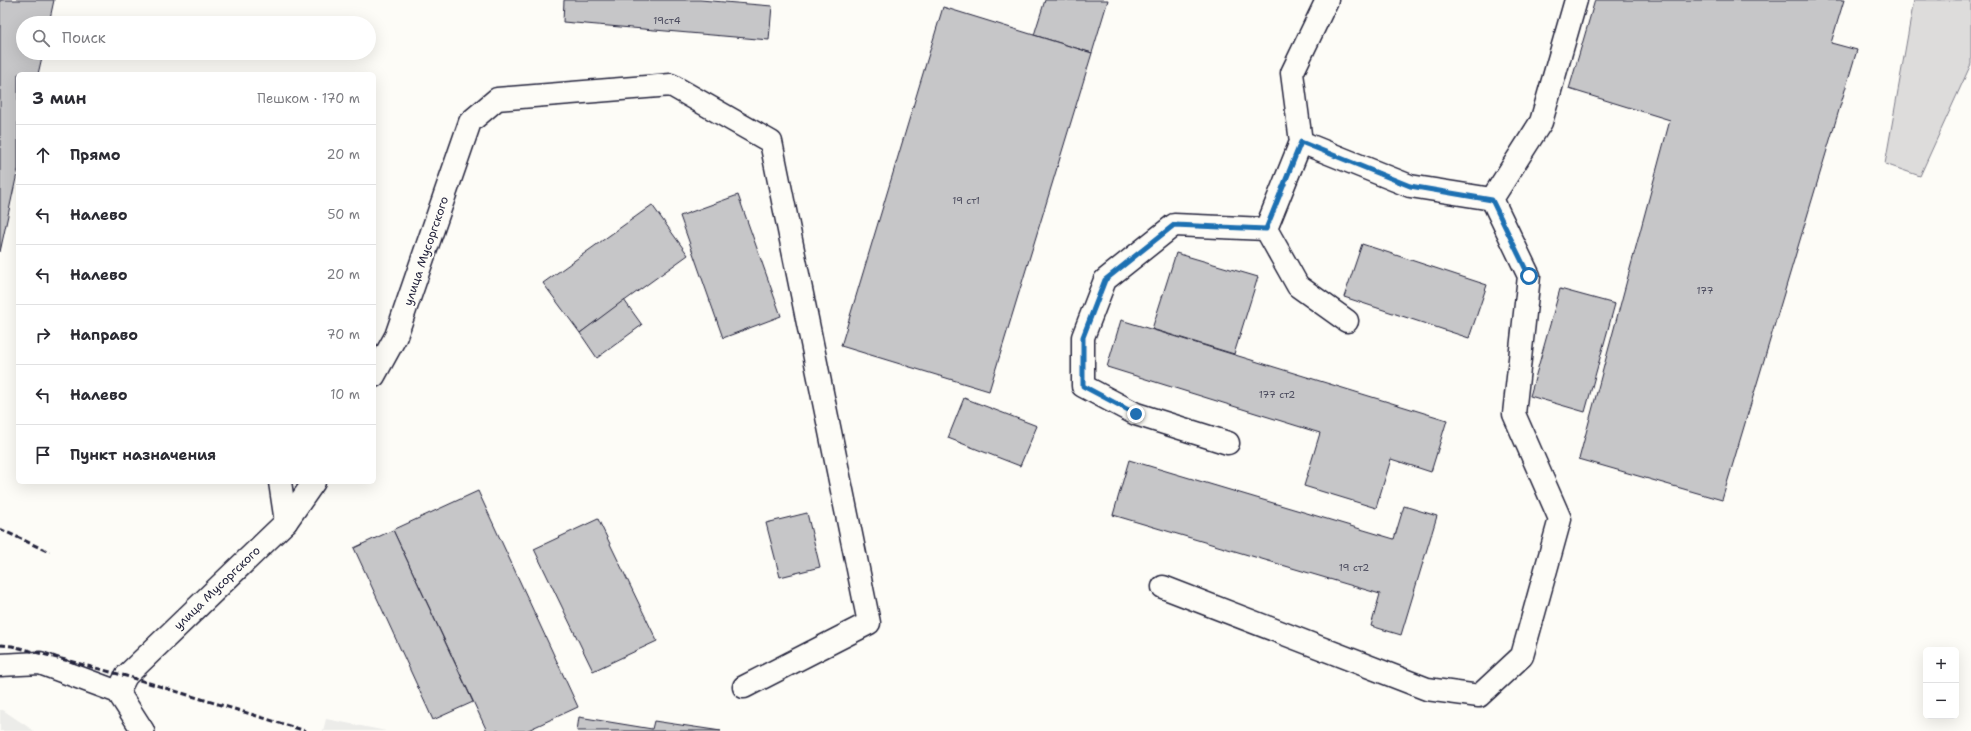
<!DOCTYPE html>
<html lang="ru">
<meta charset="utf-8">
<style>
body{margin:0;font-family:"Shantell Sans",sans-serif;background:#f7f7f7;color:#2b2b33}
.controls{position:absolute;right:12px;bottom:12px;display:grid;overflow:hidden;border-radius:6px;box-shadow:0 4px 16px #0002}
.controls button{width:36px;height:36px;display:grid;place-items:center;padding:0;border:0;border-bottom:1px solid #e1e1e2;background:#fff;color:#2b2b33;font:20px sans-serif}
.stop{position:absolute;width:12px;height:12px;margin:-9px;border:3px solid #1f6fb2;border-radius:50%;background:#fff}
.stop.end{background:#1f6fb2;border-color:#fff;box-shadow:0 1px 4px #0008}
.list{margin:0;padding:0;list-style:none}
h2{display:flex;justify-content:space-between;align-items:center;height:52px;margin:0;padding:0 16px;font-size:17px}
h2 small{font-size:13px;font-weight:400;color:#7c7c81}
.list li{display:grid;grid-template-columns:26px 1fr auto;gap:12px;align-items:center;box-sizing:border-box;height:60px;padding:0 16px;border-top:1px solid #e1e1e2}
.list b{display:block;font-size:15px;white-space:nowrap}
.list em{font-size:13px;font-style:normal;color:#7c7c81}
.icon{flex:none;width:22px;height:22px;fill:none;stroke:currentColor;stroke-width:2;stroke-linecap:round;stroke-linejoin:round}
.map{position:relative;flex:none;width:1971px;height:731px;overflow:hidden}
.search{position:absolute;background:#fff;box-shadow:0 4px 16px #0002;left:16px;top:16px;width:360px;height:44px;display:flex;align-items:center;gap:10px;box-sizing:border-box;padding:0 14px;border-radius:22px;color:#7c7c81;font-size:15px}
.panel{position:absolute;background:#fff;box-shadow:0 4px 16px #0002;left:16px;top:72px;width:360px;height:412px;border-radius:6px}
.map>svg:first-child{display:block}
.built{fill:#ecece9}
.green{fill:#dddcdb;stroke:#807f8b}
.building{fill:#c6c6c8;stroke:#22223b}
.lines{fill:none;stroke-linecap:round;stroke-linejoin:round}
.minor-casing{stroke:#22223b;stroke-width:25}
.minor{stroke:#fdfcf7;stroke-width:22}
.rail{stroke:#22223b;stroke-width:3;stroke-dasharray:6 3;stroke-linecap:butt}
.route{stroke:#1f6fb2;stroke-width:5}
.labels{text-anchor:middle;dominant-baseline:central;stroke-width:4;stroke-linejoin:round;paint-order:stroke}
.number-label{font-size:10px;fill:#4b4b5e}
.street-label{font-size:12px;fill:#22223b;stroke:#fdfcf7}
</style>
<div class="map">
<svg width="1971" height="731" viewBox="0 0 1971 731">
<rect width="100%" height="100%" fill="#fdfcf7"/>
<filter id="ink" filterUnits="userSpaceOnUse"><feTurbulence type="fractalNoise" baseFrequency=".025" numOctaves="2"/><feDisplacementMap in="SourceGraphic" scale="8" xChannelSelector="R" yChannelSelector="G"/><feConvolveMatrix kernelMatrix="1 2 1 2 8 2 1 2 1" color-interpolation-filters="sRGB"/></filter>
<g filter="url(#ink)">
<!-- built -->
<g class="built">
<polygon points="0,710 3,710 34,731 0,731"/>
<polygon points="326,719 386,731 323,731"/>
</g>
<!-- green -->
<polygon class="green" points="1914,0 1971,0 1971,64 1920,176 1885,164"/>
<!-- building -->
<g class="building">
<polygon points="0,0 54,0 49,23 23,23 23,53 43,53 38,74 18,74 18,169 0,252"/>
<polygon points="564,0 700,0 772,6 769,40 563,22"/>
<polygon points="1045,0 1108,0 1092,53 1034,35"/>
<polygon points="1595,0 1844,0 1831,43 1857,50 1722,500 1579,459 1670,120 1569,89"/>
<polygon points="943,7 1092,53 989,391 841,346"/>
<polygon points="738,195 781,316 723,338 680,216"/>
<polygon points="652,205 688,255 580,333 543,283"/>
<polygon points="1362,244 1487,285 1469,338 1344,297"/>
<polygon points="1176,253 1258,277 1234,354 1152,329"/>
<polygon points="1560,289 1615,304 1585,412 1530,396"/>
<polygon points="624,300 642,325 597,358 580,333"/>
<polygon points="1121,320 1447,420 1431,472 1391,459 1376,508 1304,486 1320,433 1107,367"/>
<polygon points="964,398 1037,426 1020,466 948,438"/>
<polygon points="1129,460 1394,539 1404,506 1437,516 1401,635 1371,626 1380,594 1113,515"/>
<polygon points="478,491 578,707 526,731 487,731 393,530"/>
<polygon points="807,513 820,567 780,577 766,523"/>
<polygon points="598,519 657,641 593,671 534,549"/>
<polygon points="393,530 473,702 433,720 354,548"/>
<polygon points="579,717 652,729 654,721 721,731 577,731"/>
</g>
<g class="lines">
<defs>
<g id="minor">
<polyline points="1327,0 1292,73 1301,142 1266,229 1298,286 1347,321"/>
<polyline points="1301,142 1410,186 1492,199"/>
<polyline points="374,376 396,336 470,122 497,99 671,85 771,142 869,623 744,687"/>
<polyline points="1228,443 1136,414 1083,386 1083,337 1105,280 1174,225 1266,229"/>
<polyline points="280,482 286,522"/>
<polyline points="1163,587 1427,689 1479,696 1522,656 1560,519 1514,414 1529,276 1492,199 1541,122 1576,0"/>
<polyline points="0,665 40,663 118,692 143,731"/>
<polyline points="118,692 126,676 286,522 314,482"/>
</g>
</defs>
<!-- minor casing -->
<use href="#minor" class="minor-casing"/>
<!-- minor -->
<use href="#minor" class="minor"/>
<!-- rail -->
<g class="rail">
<polyline points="0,529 49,552"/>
<polyline points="0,645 12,646 126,676 306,731"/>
</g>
</g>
</g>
<g class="lines" filter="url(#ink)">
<!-- route -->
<polyline class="route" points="1136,414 1083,386 1083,337 1105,280 1174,225 1266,229 1301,142 1410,186 1492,200 1529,276"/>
</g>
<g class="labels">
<!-- number labels -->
<g class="number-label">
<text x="667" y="20">19ст4</text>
<text x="966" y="200">19 ст1</text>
<text x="1705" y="290">177</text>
<text x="1277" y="394">177 ст2</text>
<text x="1354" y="567">19 ст2</text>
</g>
<!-- street labels -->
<g class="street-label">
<text transform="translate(426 251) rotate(-71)">улица Мусоргского</text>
<text transform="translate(217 588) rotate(-44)">улица Мусоргского</text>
</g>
</g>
</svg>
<div class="controls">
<button>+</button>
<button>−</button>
</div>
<div class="stop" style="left:1529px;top:276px"></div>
<div class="stop end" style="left:1136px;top:414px"></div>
<div class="search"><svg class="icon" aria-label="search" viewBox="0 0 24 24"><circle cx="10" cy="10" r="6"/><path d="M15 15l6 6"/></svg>Поиск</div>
<section class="panel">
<h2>3 мин<small>Пешком · 170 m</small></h2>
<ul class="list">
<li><svg class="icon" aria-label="ahead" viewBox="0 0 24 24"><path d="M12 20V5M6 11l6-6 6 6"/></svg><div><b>Прямо</b></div><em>20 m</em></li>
<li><svg class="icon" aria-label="left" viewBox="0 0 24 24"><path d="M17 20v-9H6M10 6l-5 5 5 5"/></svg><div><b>Налево</b></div><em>50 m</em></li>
<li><svg class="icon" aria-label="left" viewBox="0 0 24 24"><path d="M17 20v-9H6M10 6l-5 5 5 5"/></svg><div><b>Налево</b></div><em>20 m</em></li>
<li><svg class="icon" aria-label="right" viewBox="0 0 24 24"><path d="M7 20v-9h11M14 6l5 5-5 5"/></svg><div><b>Направо</b></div><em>70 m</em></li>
<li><svg class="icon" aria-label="left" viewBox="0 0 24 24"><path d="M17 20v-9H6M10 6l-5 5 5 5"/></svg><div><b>Налево</b></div><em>10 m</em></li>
<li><svg class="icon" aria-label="arrive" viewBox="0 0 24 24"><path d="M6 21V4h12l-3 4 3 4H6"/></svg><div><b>Пункт назначения</b></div></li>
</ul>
</section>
</div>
